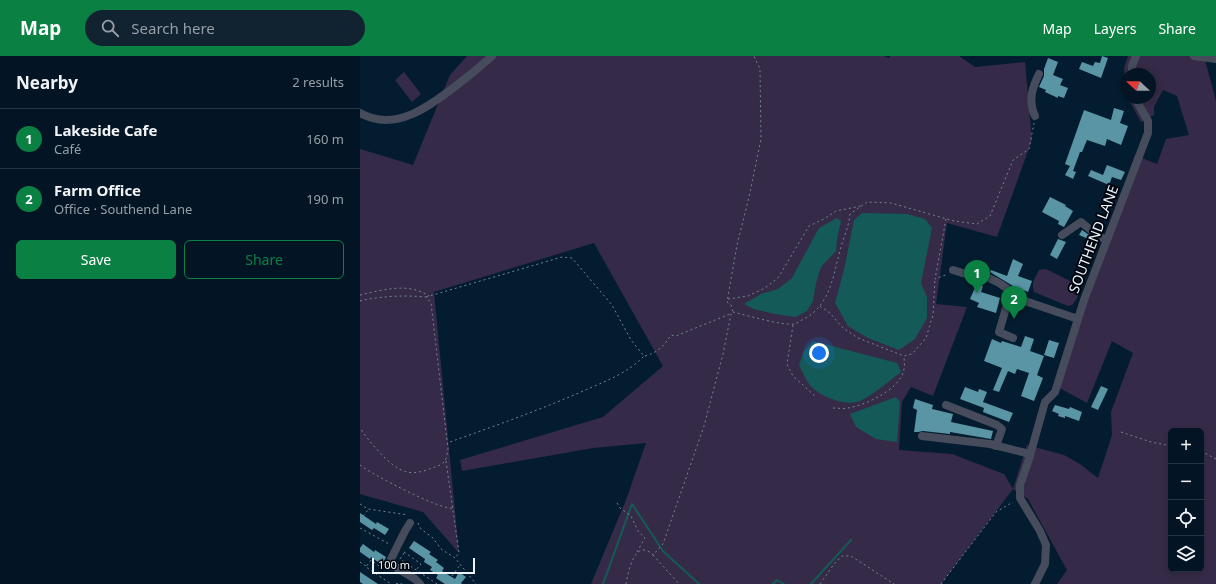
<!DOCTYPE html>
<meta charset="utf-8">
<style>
body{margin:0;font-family:"Noto Sans",sans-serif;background:#112231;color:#f1f3f6}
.controls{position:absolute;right:12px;bottom:12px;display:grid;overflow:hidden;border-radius:6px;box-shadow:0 2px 6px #0003}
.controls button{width:36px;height:36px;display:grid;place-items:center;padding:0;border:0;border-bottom:1px solid #243441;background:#031524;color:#f1f3f6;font:20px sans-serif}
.compass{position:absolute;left:760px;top:12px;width:36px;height:36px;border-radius:50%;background:#031524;box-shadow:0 2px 6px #0003;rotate:292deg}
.scale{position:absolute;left:12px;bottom:10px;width:103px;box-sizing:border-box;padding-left:4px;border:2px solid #edf6fe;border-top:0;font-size:11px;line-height:14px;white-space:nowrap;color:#edf6fe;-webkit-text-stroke:3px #01060e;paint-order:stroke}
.you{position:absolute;left:459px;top:297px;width:14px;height:14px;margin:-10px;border:3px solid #fff;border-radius:50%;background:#1a73e8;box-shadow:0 0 0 6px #1a73e833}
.badge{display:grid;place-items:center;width:26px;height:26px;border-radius:50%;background:#0b8043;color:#fff;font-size:13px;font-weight:700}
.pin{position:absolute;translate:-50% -33px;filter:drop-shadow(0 1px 2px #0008)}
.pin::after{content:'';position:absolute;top:21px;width:14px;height:12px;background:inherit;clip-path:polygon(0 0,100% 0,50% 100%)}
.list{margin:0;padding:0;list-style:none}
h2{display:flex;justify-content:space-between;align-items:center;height:52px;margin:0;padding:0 16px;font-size:17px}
h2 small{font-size:13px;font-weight:400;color:#979fa6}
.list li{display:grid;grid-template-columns:26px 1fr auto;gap:12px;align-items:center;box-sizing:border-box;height:60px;padding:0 16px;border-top:1px solid #243441}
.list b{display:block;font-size:15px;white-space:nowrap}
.list p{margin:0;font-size:13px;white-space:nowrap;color:#979fa6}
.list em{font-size:13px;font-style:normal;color:#979fa6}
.actions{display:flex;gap:8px;padding:12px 16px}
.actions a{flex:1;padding:9px 0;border:1px solid #0b8043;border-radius:6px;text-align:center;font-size:14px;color:#0b8043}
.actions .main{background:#0b8043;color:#fff}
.icon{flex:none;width:22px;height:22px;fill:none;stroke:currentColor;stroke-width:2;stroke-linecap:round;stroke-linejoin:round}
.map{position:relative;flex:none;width:856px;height:528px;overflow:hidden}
header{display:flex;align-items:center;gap:24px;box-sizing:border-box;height:56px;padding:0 20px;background:#0b8043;color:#fff}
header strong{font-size:19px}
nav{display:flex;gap:22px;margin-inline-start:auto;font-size:14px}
.search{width:280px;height:36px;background:#112231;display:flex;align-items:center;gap:10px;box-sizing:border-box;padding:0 14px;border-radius:22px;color:#979fa6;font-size:15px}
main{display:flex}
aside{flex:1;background:#031524}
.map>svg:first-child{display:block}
.green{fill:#352b48;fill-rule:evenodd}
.water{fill:#145a58}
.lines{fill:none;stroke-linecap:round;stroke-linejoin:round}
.stream{stroke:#145a58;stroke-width:2}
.building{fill:#5a95a6}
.path{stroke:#748593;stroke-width:1;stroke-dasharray:2 3;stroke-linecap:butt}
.minor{stroke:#474c5d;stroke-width:8}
.labels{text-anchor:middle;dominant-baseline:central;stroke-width:4;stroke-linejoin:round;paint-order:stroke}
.street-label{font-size:14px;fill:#edf6fe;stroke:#01060e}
</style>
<header>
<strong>Map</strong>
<div class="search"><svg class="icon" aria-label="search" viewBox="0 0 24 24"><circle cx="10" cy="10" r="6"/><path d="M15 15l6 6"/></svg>Search here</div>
<nav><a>Map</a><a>Layers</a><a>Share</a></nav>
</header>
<main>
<aside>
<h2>Nearby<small>2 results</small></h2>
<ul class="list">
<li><span class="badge">1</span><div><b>Lakeside Cafe</b><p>Café</p></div><em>160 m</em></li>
<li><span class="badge">2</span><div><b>Farm Office</b><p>Office · Southend Lane</p></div><em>190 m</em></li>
</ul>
<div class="actions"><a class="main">Save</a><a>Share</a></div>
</aside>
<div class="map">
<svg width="856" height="528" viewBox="0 0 856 528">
<rect width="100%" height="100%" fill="#041c30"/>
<!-- green -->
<g class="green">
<path d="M107 0H524L529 2 530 0H599L615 11 665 6 672 84 637 181 587 167 576 248 607 251 573 340 551 331 542 346 539 394 592 398 644 418 653 433 667 389 704 399 720 408 738 422 752 379 751 356 773 297 752 285 727 347 694 329 775 99 797 108 806 83 829 79 817 40 803 34 794 51V59L781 66 768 42H790V18H766V28L764 12 768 0H844L856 45V528H697L707 514 668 443 653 433 581 528H231L266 444 286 387 233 392 102 415 100 404 243 361 303 310 234 187 74 236 99 497 63 456 0 438V93L53 109 90 19ZM811 375H841V513H811Z"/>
<polygon points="44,16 61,38 52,46 35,24"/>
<path d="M686 213 718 229C721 237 717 243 712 249L708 250 674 236C671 227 675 222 679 214Z"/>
</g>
<!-- water -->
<g class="water">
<polygon points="502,157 547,158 565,163 572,172 561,227 567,241 567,262 555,283 539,294 508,282 488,270 475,247 484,214 494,164"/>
<polygon points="477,162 481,165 477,183 476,195 461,211 456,227 453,245 447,255 436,261 415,258 394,253 384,248 401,238 418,233 432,222 459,172"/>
<path d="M453 285 537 307 541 316C528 326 514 338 500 345 485 351 458 340 449 328 445 322 442 315 439 309L444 295Z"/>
<polygon points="536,341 540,346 537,386 516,383 496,371 490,358"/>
</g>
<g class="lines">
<!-- stream -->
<g class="stream">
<polyline points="243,528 272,448 303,495 339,528"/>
<polyline points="413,528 417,524 424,528"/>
<polyline points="451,528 491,484"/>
</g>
</g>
<!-- building -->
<g class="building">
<polygon points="742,0 748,2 741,22 719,13 722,6 733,10 735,6 740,7"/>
<polygon points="688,2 698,6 693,19 703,23 700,29 708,32 704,42 698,40 698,42 685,36 686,34 679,31 684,20 684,13"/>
<polygon points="754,52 764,55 760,67 768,70 761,89 747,83 745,90 727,84 722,96 720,96 713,115 716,116 713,123 705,119 710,110 705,108 724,54 751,64"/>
<polygon points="747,109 765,116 761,124 752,121 749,129 728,120 731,114 743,119"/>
<polygon points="690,141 706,149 705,150 713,155 704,171 698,168 699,165 682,156"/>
<polygon points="722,174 739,186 737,191 732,189 733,185 719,179"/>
<polygon points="698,183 706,186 697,203 690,199"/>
<polygon points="653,203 663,208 658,220 672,225 668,236 653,230 630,216 631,214 647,220"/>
<polygon points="617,227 623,230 621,236 640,242 636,257 617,251 619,247 610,243"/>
<polygon points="665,280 674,283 670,295 684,300 677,319 683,322 674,345 661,340 669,317 657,313 655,318 648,315 639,336 633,334 642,312 624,305 632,283 641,287 642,285 661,291"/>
<polygon points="689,284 699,287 694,302 684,299"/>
<polygon points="741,330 748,333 738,354 731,351"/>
<polygon points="605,331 618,336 619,333 627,336 623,346 653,357 649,366 623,356 624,352 600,343"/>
<polygon points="555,343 573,349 572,353 593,358 591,366 633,375 631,383 590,376 590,378 563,375 558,376 554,376 557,354 553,352"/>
<polygon points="695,349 709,353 710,351 722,356 719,365 705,360 705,362 698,360 699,358 692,355"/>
<polygon points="0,457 16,468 17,466 29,473 25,479 14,472 12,474 0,466"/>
<polygon points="54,485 71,496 69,498 78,504 76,506 84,512 82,515 95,523 99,516 106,521 101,527 102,528 85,528 76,522 78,519 70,514 72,511 64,506 65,503 49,492"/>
<polygon points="3,488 14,496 15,494 26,501 22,509 11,501 10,503 0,496 0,492"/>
<polygon points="0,516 18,528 3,528 0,526"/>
</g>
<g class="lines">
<!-- path -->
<g class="path">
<polyline points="586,163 575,223 588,218"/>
<path d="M0 239C23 234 48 226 69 240"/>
<path d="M66 241 202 201 212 202 252 249 271 284 284 300C267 318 243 326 221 336 177 355 132 371 87 387"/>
<polyline points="368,243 388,240 405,232 418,222 449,170 464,163 476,155 501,150"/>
<path d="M0 245C21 240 44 239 66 241L71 247 88 393C86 406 85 408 72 412 65 415 55 418 47 416 31 413 9 385 0 372"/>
<polyline points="460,250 470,257 483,272 498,282 544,300 552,298 566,282 573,259 575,223"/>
<path d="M373 256C385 259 424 270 434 268 436 268 439 265 442 264 471 250 473 219 481 191 484 180 489 170 490 158L507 146 531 147 594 165 617 168 630 160 653 104 669 93 674 67"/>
<polyline points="433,269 427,308 433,320 456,341"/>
<path d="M285 300C297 297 304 290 311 279L316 280 370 258"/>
<path d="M473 352C478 352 484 353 488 352 506 349 541 333 544 313 545 309 544 305 544 301"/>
<polyline points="761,376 791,386 811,390"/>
<polyline points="841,395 856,403"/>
<polyline points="86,405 99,497 95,502"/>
<path d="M0 409C11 418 82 455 93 452"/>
<polyline points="257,447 260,452 271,460 278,475 285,482 277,496"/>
<polyline points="0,448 8,453 48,459"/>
<polyline points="0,464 8,454"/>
<polyline points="58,467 61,473 73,482 81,493 95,502 116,528"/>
<polyline points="0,472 29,488"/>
<polyline points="44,496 61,508 56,514"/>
<polyline points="44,497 40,503 77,528"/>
<polyline points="293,499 319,528"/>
<polyline points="0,506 6,510"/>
<polyline points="23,511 22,512 11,504 6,511 31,528"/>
<polyline points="36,528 39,527 42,528"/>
<polyline points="86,528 100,509"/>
<path d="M266 528C268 516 275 481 293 499L303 488 344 370 363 298 371 258 373 256 371 249 367 246 377 189 389 141 401 83 400 13 394 0"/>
<polyline points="460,528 474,508 482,500 491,500 534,528"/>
<polyline points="581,528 636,456 653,446"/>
</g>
<!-- minor -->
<g class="minor">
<polyline points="834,0 856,3"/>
<polyline points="772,18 772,10 776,0"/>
<path d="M0 57C35 77 70 50 97 29 109 20 121 10 132 0"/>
<path d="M675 60C668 45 672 32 679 18"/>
<polyline points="702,179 721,166 738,180 747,184"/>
<polyline points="593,214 609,219 625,220 639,227 665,245 718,263"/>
<polyline points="651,235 639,276 653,282"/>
<polyline points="586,349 637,369 642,373 636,390"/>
<polyline points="562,380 630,388 670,398"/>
<polyline points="50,467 45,475 29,507 55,523 60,528"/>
<polyline points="675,528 685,508 686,489 680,475 660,442 660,429 669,403 685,346 695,336 724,244 788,77 788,65 775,42"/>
</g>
</g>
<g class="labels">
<!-- street labels -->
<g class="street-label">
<text transform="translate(733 183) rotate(-69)">SOUTHEND LANE</text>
</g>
</g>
</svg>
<div class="controls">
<button>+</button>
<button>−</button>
<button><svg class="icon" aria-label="locate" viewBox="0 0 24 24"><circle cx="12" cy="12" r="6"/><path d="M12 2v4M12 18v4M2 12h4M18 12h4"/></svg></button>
<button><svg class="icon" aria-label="layers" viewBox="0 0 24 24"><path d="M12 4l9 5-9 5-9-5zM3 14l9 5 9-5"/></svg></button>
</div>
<svg class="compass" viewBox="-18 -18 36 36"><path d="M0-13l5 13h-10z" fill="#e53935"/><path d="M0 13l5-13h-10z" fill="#979fa6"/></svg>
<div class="scale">100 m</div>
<div class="you"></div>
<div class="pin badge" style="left:617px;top:237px">1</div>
<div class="pin badge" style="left:654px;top:263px">2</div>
</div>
</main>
